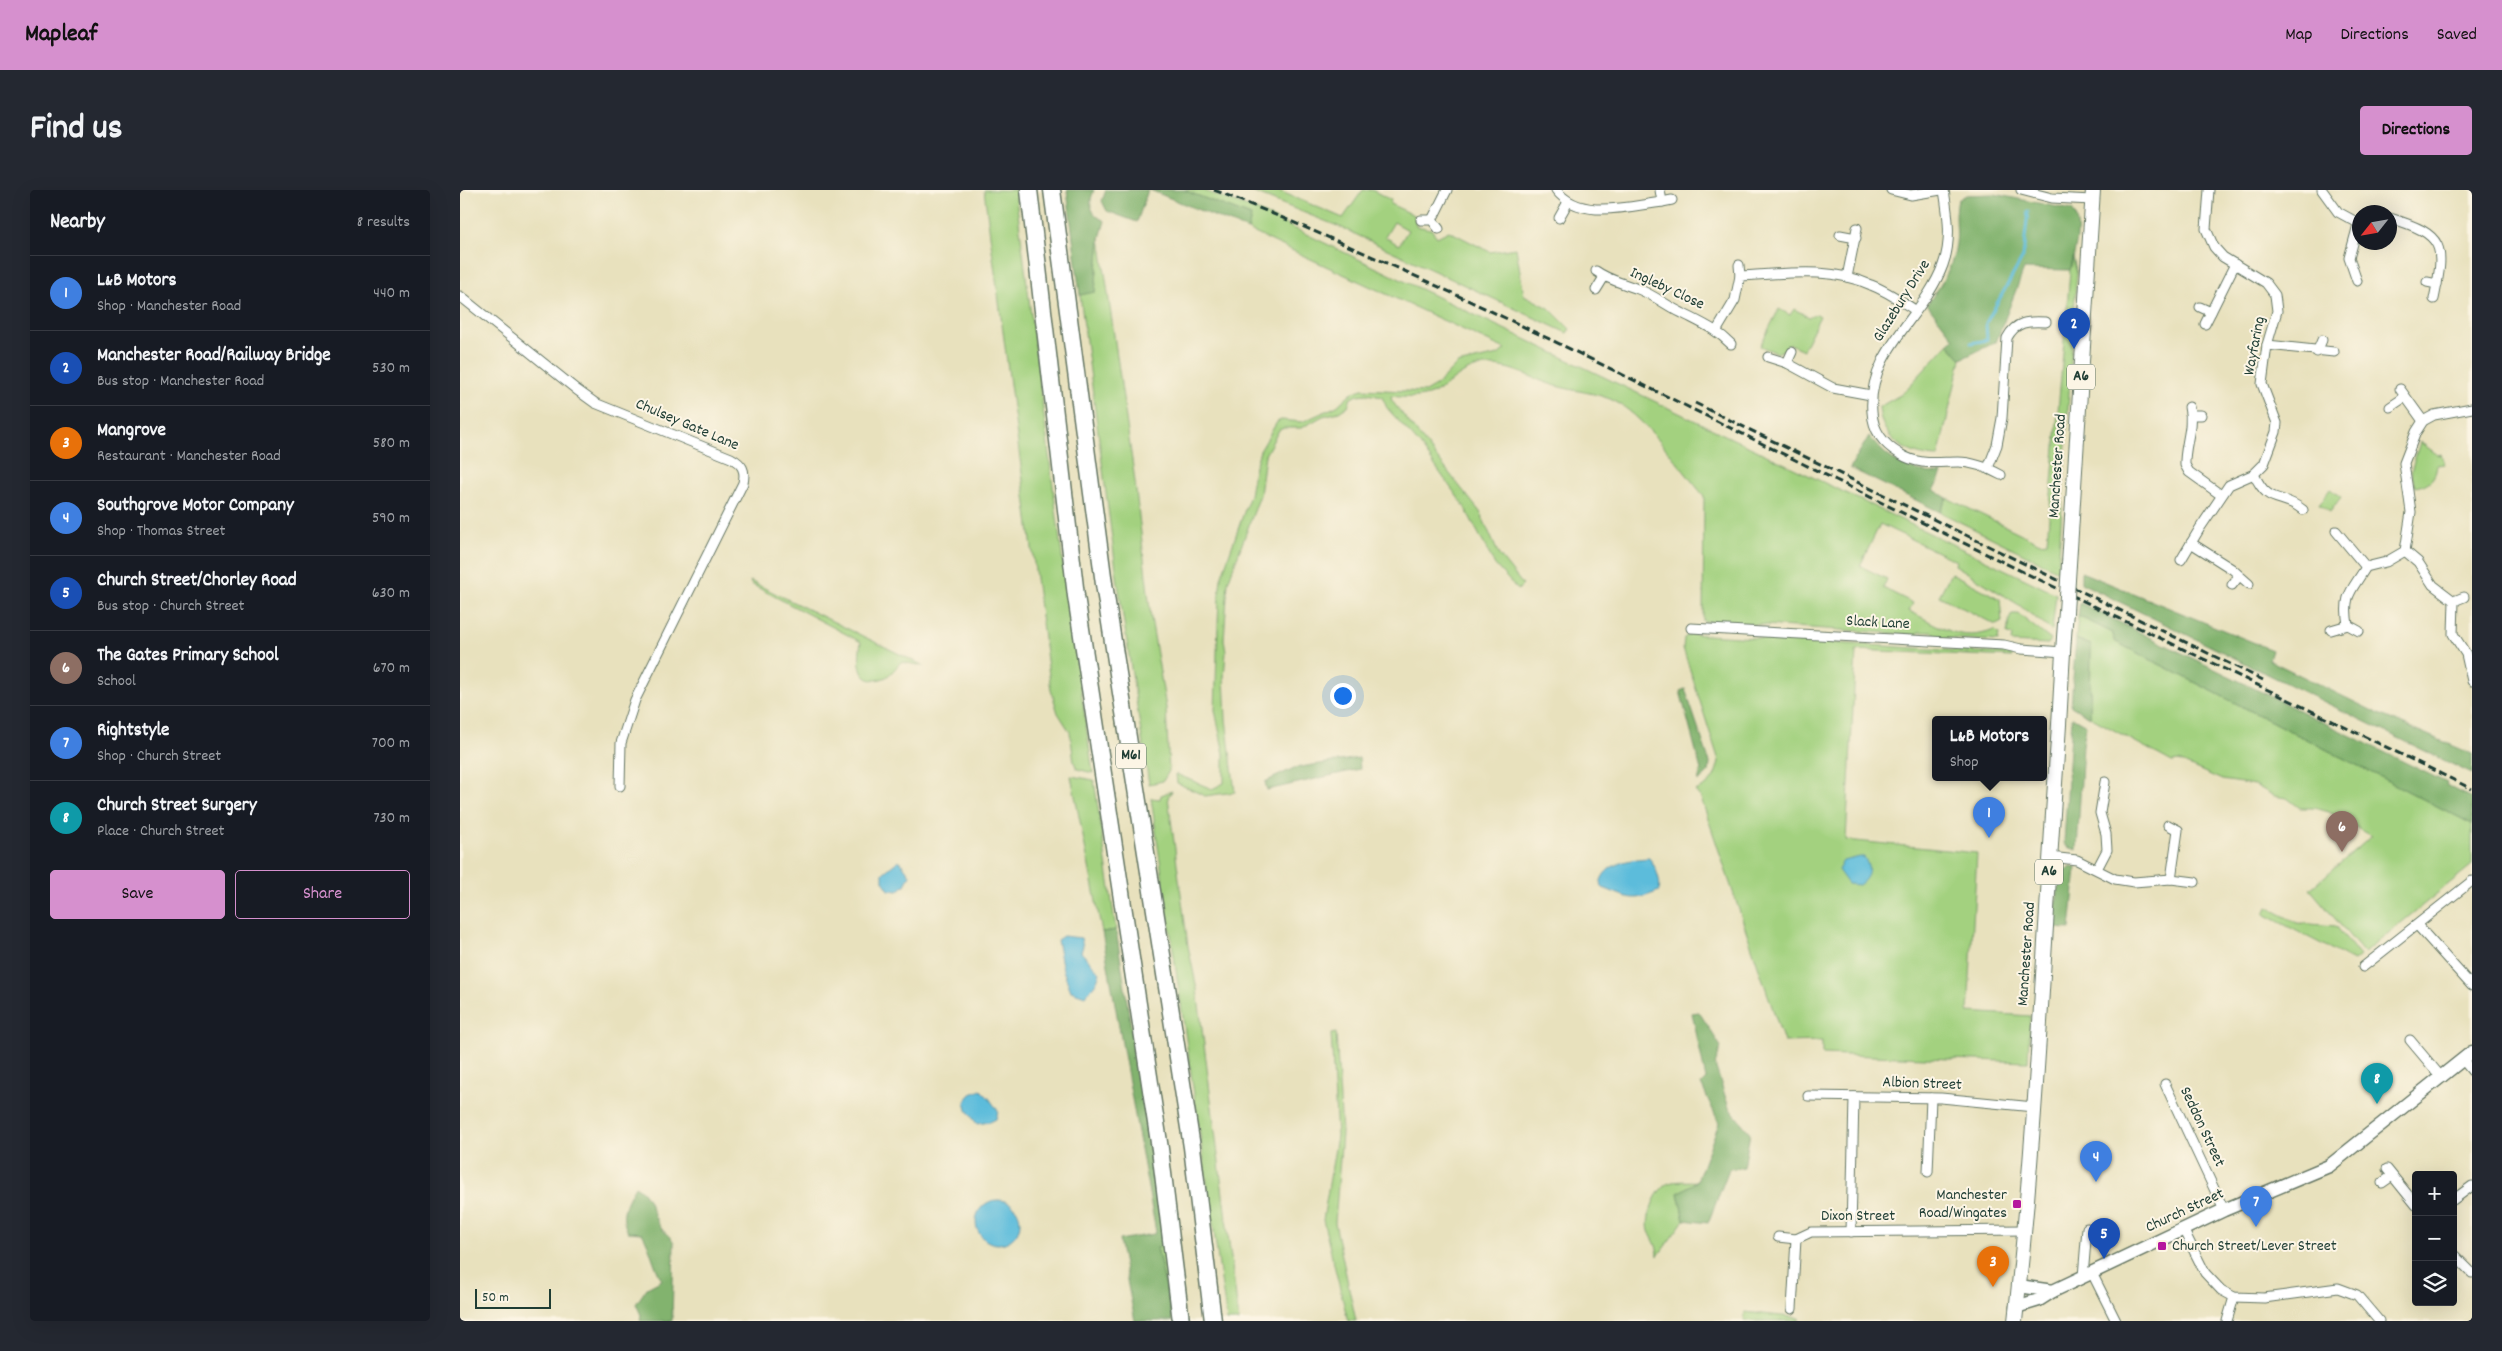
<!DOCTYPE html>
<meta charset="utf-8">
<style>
body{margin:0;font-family:Dekko,sans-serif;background:#242831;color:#f1f3f6}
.controls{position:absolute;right:15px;bottom:15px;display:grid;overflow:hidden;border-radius:5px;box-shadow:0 5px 20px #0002}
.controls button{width:45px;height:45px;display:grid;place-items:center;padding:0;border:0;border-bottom:1px solid #363941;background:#171b24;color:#f1f3f6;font:25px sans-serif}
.compass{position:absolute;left:1892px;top:15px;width:45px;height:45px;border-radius:50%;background:#171b24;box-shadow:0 5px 20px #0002;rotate:239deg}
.scale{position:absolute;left:15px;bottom:12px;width:76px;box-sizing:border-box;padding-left:5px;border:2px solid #1f3d34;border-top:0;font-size:14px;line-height:18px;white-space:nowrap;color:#1f3d34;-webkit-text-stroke:4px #fcf5e5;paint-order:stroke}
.you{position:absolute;left:882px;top:505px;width:18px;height:18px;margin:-12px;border:4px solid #fff;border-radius:50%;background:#1a73e8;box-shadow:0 0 0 8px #1a73e833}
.badge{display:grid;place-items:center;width:32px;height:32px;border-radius:50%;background:#d690ce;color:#fff;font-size:16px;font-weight:700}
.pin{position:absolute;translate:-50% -41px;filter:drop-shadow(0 1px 2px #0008)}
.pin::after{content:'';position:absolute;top:26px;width:18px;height:15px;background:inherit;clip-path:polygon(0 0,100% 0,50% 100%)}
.popup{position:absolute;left:1472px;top:526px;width:115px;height:65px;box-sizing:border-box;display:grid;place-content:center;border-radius:5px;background:#171b24;filter:drop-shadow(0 1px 4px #0005);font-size:16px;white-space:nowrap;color:#9ea1a6}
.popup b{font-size:19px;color:#f1f3f6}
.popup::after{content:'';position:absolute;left:50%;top:100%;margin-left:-10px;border:10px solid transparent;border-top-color:#171b24}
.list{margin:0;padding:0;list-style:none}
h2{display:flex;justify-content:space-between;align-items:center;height:65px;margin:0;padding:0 20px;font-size:21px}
h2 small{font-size:16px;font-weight:400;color:#9ea1a6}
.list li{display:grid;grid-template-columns:32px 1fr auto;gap:15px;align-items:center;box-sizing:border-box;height:75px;padding:0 20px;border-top:1px solid #363941}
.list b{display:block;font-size:19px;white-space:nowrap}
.list p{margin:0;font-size:16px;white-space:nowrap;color:#9ea1a6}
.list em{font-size:16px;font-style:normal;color:#9ea1a6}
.actions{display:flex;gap:10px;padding:15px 20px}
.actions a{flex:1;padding:11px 0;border:1px solid #d690ce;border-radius:5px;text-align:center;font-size:18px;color:#d690ce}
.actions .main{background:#d690ce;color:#111}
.icon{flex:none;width:28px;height:28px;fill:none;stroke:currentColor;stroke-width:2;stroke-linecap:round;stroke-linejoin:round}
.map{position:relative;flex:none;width:2012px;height:1131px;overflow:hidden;border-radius:5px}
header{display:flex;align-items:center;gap:30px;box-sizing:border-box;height:70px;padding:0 25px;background:#d690ce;color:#111}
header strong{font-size:24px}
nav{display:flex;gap:28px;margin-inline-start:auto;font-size:18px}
.intro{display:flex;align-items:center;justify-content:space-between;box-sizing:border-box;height:120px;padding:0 30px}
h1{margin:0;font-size:35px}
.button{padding:12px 22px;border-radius:5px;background:#d690ce;color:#111;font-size:18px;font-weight:700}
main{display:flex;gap:30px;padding:0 30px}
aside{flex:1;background:#171b24;border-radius:5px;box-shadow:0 5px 20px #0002}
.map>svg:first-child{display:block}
.green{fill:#a3d17f;stroke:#61875a;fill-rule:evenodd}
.forest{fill:#82b36e;stroke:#507851}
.water{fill:#5cbcdb;stroke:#3e7c88}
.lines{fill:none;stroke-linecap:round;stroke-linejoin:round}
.stream{stroke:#5cbcdb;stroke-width:3}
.minor-casing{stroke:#657664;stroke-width:11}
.secondary-casing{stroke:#657664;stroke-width:15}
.primary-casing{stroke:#657664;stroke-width:16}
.motorway-casing{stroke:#657664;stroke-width:19}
.minor{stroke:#fff;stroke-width:9}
.secondary{stroke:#fff;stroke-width:12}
.primary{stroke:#fff;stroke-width:14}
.motorway{stroke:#fff;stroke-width:16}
.rail{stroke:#1f3d34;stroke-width:3;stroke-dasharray:8 4;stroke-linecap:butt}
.primary-bridge-casing{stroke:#657664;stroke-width:16;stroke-linecap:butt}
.primary-bridge{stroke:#fff;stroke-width:14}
.poi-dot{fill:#b5179e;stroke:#fcf5e5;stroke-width:2}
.labels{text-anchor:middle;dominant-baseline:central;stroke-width:4;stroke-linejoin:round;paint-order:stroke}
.shield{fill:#fcf5e5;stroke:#617469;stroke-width:1}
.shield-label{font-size:15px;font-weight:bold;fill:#1f3d34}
.street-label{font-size:16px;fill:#1f3d34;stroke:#fcf5e5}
.poi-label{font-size:16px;fill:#1f3d34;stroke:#fcf5e5;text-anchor:end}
</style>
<header>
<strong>Mapleaf</strong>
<nav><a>Map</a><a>Directions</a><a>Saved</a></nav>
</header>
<div class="intro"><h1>Find us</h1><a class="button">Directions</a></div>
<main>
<aside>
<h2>Nearby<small>8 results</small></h2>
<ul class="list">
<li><span class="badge" style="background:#3f7fe0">1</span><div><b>L&amp;B Motors</b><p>Shop · Manchester Road</p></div><em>440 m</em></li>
<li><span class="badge" style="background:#1a4fb4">2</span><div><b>Manchester Road/Railway Bridge</b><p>Bus stop · Manchester Road</p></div><em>530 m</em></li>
<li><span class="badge" style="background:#e8710a">3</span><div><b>Mangrove</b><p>Restaurant · Manchester Road</p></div><em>580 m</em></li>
<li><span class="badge" style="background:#3f7fe0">4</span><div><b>Southgrove Motor Company</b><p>Shop · Thomas Street</p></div><em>590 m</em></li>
<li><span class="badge" style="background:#1a4fb4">5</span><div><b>Church Street/Chorley Road</b><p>Bus stop · Church Street</p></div><em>630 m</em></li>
<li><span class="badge" style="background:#8d6e63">6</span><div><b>The Gates Primary School</b><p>School</p></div><em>670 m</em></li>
<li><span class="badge" style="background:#3f7fe0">7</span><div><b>Rightstyle</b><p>Shop · Church Street</p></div><em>700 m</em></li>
<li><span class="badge" style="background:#0f9aa8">8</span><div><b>Church Street Surgery</b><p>Place · Church Street</p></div><em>730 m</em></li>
</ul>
<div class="actions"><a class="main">Save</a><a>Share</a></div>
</aside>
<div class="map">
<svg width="2012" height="1131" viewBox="0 0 2012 1131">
<rect width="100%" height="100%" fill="#fcf5e5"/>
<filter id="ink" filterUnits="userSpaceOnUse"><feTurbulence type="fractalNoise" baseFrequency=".02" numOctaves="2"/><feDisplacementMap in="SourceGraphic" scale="10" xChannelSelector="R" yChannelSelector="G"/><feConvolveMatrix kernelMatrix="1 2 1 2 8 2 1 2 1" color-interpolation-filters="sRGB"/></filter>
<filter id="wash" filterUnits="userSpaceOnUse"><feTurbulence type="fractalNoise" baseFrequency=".0096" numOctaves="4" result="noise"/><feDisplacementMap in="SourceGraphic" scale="20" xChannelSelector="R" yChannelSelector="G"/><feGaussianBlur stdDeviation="1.12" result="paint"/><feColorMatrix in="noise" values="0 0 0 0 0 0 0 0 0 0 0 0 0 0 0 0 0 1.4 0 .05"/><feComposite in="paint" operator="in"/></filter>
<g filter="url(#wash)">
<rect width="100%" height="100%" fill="#e8e1bd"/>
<!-- green -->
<g class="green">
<polygon points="524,0 555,0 603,374 633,583 617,579 614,572 610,542 598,523 591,500"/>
<path d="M723 0H742L796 20 1596 404 1592 441 1559 415 1495 375 1496 371 1420 334 1400 376 1427 389 1423 398 1453 413 1449 421C1479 435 1500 454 1534 440L1539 444 1538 451 1480 448 1472 442H1458V445L1243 431 1244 306C1221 279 1182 222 1150 209 1130 201 1108 201 1087 193 1065 185 1043 172 1018 177 1002 181 993 191 979 200 965 209 947 208 931 206L932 211 1020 322 1039 365 1063 395 1058 400 1035 375 1004 316 960 255 927 218 922 207 907 204 898 205 891 208 888 216 879 222 863 226 841 238H824L819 240 805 265 800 305 768 392 764 450 766 462 764 487 766 529 775 602 745 606 717 593 716 584 752 599 764 593V564L755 520 759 406 761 388 790 305 795 276 800 261 817 232 821 230 842 232 877 216 891 203 902 199 965 202 977 195 997 174 1038 165 1045 159 788 40 791 26Z"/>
<path d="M787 0H817L883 28 903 0H912L931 10 930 14 954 25 956 36 971 39 977 47 989 41 1030 62 1056 58 1064 105 1089 118 1110 139 1107 143 880 37ZM934 32 948 40 939 55 925 47Z"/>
<polygon points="640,48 674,284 691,428 706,518 709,581 703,591 689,594 658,394 620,105 635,101"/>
<polygon points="1613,67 1617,84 1613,132 1606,131 1610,80"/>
<polygon points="1319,119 1330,125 1334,119 1349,127 1357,124 1360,126 1343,160 1330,154 1326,159 1317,163 1300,156"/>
<polygon points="1605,139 1613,139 1598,381 1480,322 1487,308 1580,353 1587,352"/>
<path d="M1488 154 1501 169 1478 267C1448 266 1421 250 1419 217L1442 204Z"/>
<path d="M1960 252 1978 265 1981 264 1985 274 1977 275C1976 288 1969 295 1955 297L1951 281Z"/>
<polygon points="1870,299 1881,307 1870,322 1859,315"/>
<polygon points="1491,383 1540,409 1542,432 1536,435 1479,406"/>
<path d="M290 391 464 476 441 472C436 477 430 486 424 488 397 498 398 469 401 452L291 394Z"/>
<polygon points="1552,424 1558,424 1591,450 1588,454 1551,452 1552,445 1547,444 1549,430"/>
<polygon points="1618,426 1653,443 1654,451 2012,634 2012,675 1904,763 1850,699 1912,646 1869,622 1855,618 1840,618 1827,608 1814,606 1795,595 1762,590 1719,571 1712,572 1630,527 1631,455 1616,449"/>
<path d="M1230 444 1552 464V467L1396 460 1386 650 1517 663 1508 822 1570 826 1568 872 1362 864V851L1324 852 1241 608 1235 601C1251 595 1255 588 1259 571L1223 458 1224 448Z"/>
<polygon points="611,586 634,590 656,740 642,742"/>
<polygon points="712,601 708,607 728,756 737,799 779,1131 767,1131 691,608 700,609 701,605"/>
<polygon points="1807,717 1837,733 1876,736 1900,766 1894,771 1804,724"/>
<polygon points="876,843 882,943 875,1033 896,1131 888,1131 863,1030 877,946 871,844"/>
<path d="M1237 991 1218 1003 1224 1030 1198 1066C1198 1055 1193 1051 1189 1041 1185 1028 1196 998 1209 993 1217 990 1229 992 1237 991Z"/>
<polygon points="704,1056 713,1131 697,1057"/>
<polygon points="1285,1122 1339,1128 1339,1131 1284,1131"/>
</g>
<!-- forest -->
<g class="forest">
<path d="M607 0H634C628 14 630 24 645 31L640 48 635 102 620 105Z"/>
<polygon points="646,0 688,0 677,32 647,21 642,11"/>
<polygon points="690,0 723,0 791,26 788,40"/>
<path d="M1534 4 1612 20C1623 34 1614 65 1610 80L1564 79 1536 152 1501 169 1488 154 1494 149 1467 114C1481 96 1493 77 1496 54 1498 39 1494 24 1498 10L1506 5Z"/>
<path d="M1409 246C1428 271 1451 284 1482 283L1474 300 1487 308 1480 322 1390 278Z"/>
<polygon points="1621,382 1812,460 1809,470 1919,524 2012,564 2012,584 1621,393"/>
<polygon points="1620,413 1987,593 1986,595 2012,608 2012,634 1654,451 1653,443 1618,426"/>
<polygon points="1616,449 1631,455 1630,527 1611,516"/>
<polygon points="1225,499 1250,573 1249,582 1238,592 1241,580 1220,501"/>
<polygon points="1612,527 1626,535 1623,555 1617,660 1607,657 1604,653"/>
<polygon points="899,568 900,579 807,600 805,592 834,578"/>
<polygon points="1611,677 1616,678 1610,739 1593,738 1600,687"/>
<polygon points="656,740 700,1024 704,1056 697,1057 713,1131 675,1131 659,1050 694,1044 696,1042 642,742"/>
<polygon points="1239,822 1261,857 1255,875 1269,918 1290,943 1284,977 1269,979 1248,1033 1224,1030 1218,1003 1237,991 1259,933 1241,894 1246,889 1232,823"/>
<path d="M175 996C191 1004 191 1024 201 1038 205 1044 211 1046 214 1053L212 1131H180L181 1125 176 1114 187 1098 202 1090C193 1075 191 1058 182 1043L168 1042C158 1024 167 1012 175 996Z"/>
</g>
<!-- water -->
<g class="water">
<path d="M1400 667H1404C1411 679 1410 687 1399 695L1388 694 1378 680 1383 671Z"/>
<path d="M1189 668C1195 675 1202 691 1199 701 1171 713 1170 708 1143 698L1140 695C1143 673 1171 669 1189 668Z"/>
<polygon points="439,670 450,685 445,695 438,701 429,700 423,691 423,683"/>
<polygon points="603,746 621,748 623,756 621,762 640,783 636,793 625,806 611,801 603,780 597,750"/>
<polygon points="521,900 529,908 538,921 536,929 530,932 517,934 507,920 505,911 511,904"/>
<circle cx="538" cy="1032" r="22"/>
</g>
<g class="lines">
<!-- stream -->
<polyline class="stream" points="1511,153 1527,150 1526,133 1563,67 1568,21"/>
</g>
</g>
<g filter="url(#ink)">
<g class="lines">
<defs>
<g id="minor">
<path d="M1096 0C1120 31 1169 16 1202 12L1200 0"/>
<polyline points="1431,0 1451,5 1481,0"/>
<path d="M1484 0C1488 25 1492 51 1483 75 1464 127 1407 161 1412 222 1413 241 1423 254 1440 264 1459 276 1477 272 1498 272 1514 272 1528 278 1541 285"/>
<polyline points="1561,0 1592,8 1632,10"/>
<polyline points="1862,0 1878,22 1900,34"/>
<polyline points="1202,12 1212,10"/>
<polyline points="1099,28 1108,12"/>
<path d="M1930 28C1986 45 1985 56 1974 109"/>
<polyline points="961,30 972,30 979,39"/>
<polyline points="972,30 987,0"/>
<polyline points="1380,45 1396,48"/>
<polyline points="1279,75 1280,86"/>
<path d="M1136 81C1148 90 1163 93 1178 99 1194 105 1207 116 1222 123 1241 133 1256 139 1271 154"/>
<polyline points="1387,87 1397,38"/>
<polyline points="1897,91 1889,68 1898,35"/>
<polyline points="1967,92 1977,94"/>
<polyline points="1136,100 1144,87"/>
<path d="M0 106 117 200 135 213 271 268C282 274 286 280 283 293L175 510 161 553 160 596"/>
<polyline points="1740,117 1751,122"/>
<polyline points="1745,134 1775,74"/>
<path d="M1257 140 1275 110 1280 86C1324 84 1369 76 1411 95 1427 101 1441 111 1455 120"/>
<polyline points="1807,155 1874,162"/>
<polyline points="1857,162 1862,150"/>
<polyline points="1308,167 1327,173 1373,198 1411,205"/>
<polyline points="1327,173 1332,162"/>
<polyline points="1940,199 1963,231"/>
<path d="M1729 217C1734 237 1724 256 1725 275L1729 282 1761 305"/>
<polyline points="1930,217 1945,207"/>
<polyline points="1731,225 1741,225"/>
<path d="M1528 278 1537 255 1542 228 1547 148C1556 131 1568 131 1586 132"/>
<path d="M1794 284C1809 317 1821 302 1843 320"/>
<polyline points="1876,341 1906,377 1926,372 1945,361 1951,322 1944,273 1956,242 1963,231 1974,225 2012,218"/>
<polyline points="1731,353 1772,379 1789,394"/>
<polyline points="1945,361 1958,372 1973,395 1994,411 1993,444 2006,464 2012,491"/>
<polyline points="1721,370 1740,338 1769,295 1794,284 1804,274 1816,242 1817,233 1802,194 1807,155 1817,121 1815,105 1806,93 1763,67 1754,57 1746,39 1749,0"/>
<polyline points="1772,395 1779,386"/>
<polyline points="1994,411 2004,407"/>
<path d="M1888 435C1883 404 1891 402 1906 377"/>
<polyline points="1231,438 1544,455 1561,459 1603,462"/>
<polyline points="1871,440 1888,435 1899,441"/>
<polyline points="1708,635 1718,640 1711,689"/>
<polyline points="1590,667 1617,670 1655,689 1674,692 1711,689 1735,692"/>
<polyline points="1637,679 1647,660 1646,644 1640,623 1645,592"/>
<polyline points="1957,735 2012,796"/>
<polyline points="1903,777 2012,691"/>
<polyline points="1950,850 1982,888"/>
<polyline points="2003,870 2012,881"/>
<polyline points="1705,894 1764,1020"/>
<polyline points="1348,906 1481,908 1574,917"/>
<polyline points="1927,979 1956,1015"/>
<polyline points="1468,982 1471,908"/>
<polyline points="1922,993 1932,986"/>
<polyline points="1993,1010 2012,996"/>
<polyline points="1723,1039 1745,1083 1761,1100 1774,1107 1804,1108 1878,1098 1897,1105 1919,1131"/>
<polyline points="1391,1042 1394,907"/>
<polyline points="1318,1047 1336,1049"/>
<polyline points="1993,1064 2012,1083"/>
<polyline points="1632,1083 1656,1131"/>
<polyline points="1623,1087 1627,1038"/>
<polyline points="1332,1119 1336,1049 1351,1042 1566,1040"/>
<polyline points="1767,1131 1774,1107"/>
</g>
<g id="secondary">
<polyline points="1559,1096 1593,1101"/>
<polyline points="1556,1117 1579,1110 1593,1101 1764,1020 1869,976 2012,862"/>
</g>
<g id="primary">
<polyline points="1609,374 1633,0"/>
<path d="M1555 1131C1577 938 1584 744 1598 550 1601 508 1602 465 1606 422"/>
</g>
<g id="motorway">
<polyline points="569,0 616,406 700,959 721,1131"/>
<polyline points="592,0 644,394 732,957 753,1131"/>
</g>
</defs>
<!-- minor casing -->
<use href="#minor" class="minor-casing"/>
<!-- secondary casing -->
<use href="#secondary" class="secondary-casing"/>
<!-- primary casing -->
<use href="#primary" class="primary-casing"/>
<!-- motorway casing -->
<use href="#motorway" class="motorway-casing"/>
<!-- minor -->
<use href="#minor" class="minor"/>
<!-- secondary -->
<use href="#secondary" class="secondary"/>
<!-- primary -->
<use href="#primary" class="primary"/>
<!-- motorway -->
<use href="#motorway" class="motorway"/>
<!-- rail -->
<g class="rail">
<path d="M754 0C967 84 1170 189 1376 290 1587 395 1800 495 2012 599"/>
<polyline points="1235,213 1803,490"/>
</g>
<defs>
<polyline id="primary-bridge" points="1606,422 1609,374"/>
</defs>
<!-- primary-bridge casing -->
<use href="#primary-bridge" class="primary-bridge-casing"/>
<!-- primary-bridge -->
<use href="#primary-bridge" class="primary-bridge"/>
</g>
</g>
<!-- markers -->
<g class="poi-dot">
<rect x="1552" y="1009" width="10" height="10" rx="2.5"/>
<rect x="1697" y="1051" width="10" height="10" rx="2.5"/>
</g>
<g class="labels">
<!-- shield labels -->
<g class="shield">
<rect x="1607" y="174.5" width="28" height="25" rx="4"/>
<rect x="656" y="553.5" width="30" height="25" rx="4"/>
<rect x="1575" y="669.5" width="28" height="25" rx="4"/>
</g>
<g class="shield-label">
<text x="1621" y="187">A6</text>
<text x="671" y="566">M61</text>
<text x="1589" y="682">A6</text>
</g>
<!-- street labels -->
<g class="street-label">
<text transform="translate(1207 99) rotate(25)">Ingleby Close</text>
<text transform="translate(1442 111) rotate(-58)">Glazebury Drive</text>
<text transform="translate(1795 156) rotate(-79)">Wayfaring</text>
<text transform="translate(227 235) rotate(23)">Chulsey Gate Lane</text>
<text transform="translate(1598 276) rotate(-86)">Manchester Road</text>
<text transform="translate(1418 433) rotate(3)">Slack Lane</text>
<text transform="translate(1567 764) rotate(-86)">Manchester Road</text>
<text transform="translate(1462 894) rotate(2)">Albion Street</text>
<text transform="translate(1742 937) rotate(65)">Seddon Street</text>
<text transform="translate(1725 1021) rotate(-25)">Church Street</text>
<text x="1398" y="1026">Dixon Street</text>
</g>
<!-- poi labels -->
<g class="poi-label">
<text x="1547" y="1005">Manchester<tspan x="1547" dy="18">Road/Wingates</tspan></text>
<text x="1712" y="1056" text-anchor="start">Church Street/Lever Street</text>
</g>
</g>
</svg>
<div class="controls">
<button>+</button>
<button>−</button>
<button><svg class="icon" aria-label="layers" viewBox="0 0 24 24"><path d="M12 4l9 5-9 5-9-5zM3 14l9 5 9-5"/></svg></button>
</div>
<svg class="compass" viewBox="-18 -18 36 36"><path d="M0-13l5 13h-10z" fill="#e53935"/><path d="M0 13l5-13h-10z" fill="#9ea1a6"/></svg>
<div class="scale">50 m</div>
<div class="you"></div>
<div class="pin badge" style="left:1529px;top:648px;background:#3f7fe0">1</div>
<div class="popup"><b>L&amp;B Motors</b>Shop</div>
<div class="pin badge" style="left:1614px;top:159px;background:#1a4fb4">2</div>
<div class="pin badge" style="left:1533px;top:1097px;background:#e8710a">3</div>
<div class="pin badge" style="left:1636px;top:992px;background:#3f7fe0">4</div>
<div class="pin badge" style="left:1644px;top:1069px;background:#1a4fb4">5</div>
<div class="pin badge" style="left:1882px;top:662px;background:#8d6e63">6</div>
<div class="pin badge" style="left:1796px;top:1037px;background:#3f7fe0">7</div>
<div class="pin badge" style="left:1917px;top:914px;background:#0f9aa8">8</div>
</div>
</main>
